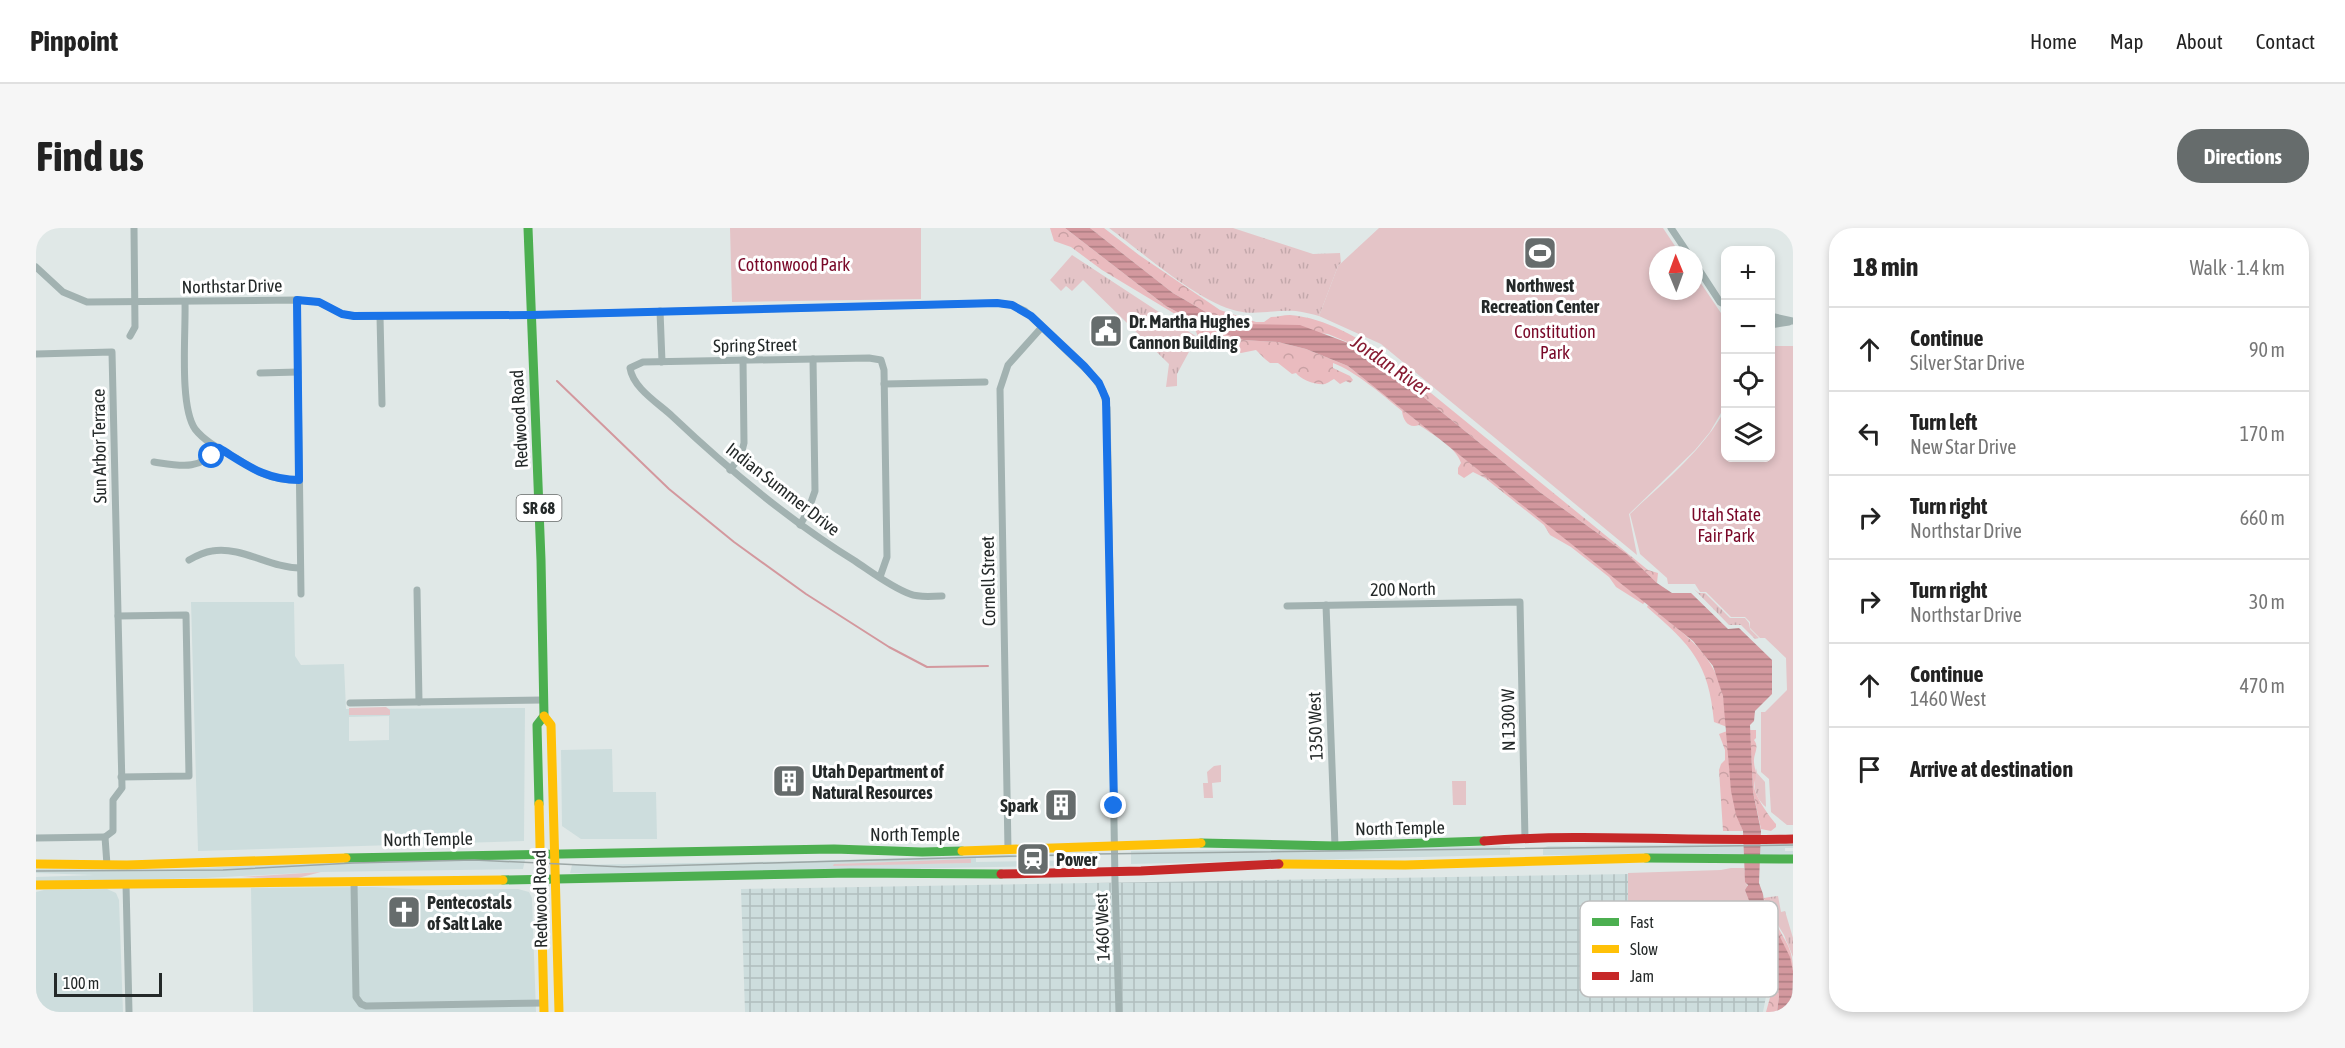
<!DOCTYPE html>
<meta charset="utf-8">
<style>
body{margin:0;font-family:"Asap Condensed",sans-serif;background:#f6f6f6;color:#222}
.controls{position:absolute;right:18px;top:18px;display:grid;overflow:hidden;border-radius:12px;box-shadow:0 3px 9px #0003}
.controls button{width:54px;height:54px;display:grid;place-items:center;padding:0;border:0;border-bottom:2px solid #e0e0e0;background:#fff;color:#222;font:30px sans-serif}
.compass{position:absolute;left:1613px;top:18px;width:54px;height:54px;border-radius:50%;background:#fff;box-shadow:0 3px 9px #0003;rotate:359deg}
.scale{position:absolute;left:18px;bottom:15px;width:108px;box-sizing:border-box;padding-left:6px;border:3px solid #242929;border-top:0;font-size:16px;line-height:21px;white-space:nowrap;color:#242929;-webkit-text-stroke:4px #fff;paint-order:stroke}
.stop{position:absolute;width:18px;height:18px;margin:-14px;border:4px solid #1a73e8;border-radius:50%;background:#fff}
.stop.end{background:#1a73e8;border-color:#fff;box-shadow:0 2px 6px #0008}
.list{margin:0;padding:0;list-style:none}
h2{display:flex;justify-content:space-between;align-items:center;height:78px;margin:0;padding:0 24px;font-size:26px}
h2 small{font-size:20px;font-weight:400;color:#767676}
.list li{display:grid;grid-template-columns:39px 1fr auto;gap:18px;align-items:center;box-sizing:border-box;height:84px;padding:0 24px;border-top:2px solid #e0e0e0}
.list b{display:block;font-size:22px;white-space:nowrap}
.list p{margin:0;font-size:20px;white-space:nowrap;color:#767676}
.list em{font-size:20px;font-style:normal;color:#767676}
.icon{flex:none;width:33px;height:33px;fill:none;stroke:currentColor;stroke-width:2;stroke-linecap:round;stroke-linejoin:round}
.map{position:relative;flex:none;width:1757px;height:784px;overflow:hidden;border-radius:24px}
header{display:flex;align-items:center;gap:36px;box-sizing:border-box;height:84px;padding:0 30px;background:#fff;border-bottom:2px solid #e0e0e0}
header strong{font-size:28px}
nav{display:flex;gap:33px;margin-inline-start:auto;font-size:21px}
.intro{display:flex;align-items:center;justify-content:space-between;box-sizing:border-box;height:144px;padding:0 36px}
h1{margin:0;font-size:42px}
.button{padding:15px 27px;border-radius:24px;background:#666c6c;color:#fff;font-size:21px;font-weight:700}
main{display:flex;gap:36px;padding:0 36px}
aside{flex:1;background:#fff;border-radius:24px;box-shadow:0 3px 9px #0003}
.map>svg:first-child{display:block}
.built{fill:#cddddd;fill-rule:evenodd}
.industrial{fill:url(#industrial-grid)}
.grass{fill:url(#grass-tufts)}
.forest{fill:url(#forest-crowns)}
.green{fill:#e4c4c7}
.water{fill:url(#water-rules)}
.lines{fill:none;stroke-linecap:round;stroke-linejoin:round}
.stream{stroke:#d3989e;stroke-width:2}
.street{stroke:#a2b2b1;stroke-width:7}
.fast{stroke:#4caf50;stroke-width:9}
.slow{stroke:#ffc107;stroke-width:9}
.jam{stroke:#c62828;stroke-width:9}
.tram{stroke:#9ca7a6;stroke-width:1.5}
.route{stroke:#1a73e8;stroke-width:8}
.labels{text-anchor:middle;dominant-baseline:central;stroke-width:6;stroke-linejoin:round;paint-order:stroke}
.shield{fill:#fff;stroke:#666969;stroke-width:1.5}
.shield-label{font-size:16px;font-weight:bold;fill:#242929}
.park-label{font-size:18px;fill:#790828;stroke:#fff}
.poi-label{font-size:18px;font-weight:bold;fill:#242929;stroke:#fff;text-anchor:start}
.street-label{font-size:18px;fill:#242929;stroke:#fff}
.water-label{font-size:20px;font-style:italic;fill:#881c33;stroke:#fff}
.key{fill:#fff;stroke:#bdbfbf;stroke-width:1.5}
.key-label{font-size:16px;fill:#242929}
</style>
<header>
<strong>Pinpoint</strong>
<nav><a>Home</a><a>Map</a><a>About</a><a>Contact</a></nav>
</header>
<div class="intro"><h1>Find us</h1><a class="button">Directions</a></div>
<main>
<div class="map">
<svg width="1757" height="784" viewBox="0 0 1757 784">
<defs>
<pattern id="industrial-grid" width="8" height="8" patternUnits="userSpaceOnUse" patternTransform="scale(1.5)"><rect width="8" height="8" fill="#cddddd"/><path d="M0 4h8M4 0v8" fill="none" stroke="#b0bebe"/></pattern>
<pattern id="grass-tufts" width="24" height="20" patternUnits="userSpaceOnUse" patternTransform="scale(1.5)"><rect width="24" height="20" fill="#e4c4c7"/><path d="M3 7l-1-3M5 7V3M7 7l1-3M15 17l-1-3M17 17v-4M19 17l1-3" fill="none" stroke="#c3a8ab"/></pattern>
<pattern id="forest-crowns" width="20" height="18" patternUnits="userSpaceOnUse" patternTransform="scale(1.5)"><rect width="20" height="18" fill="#eabbbf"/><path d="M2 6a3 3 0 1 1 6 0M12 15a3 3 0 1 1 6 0" fill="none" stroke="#c9a1a4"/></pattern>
<pattern id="water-rules" width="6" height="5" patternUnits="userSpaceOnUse" patternTransform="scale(1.5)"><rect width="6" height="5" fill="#d3989e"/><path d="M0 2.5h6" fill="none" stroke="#ab7c81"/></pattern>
</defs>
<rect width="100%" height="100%" fill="#e0e8e7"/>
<!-- built -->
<g class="built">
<path d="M155 374H258L259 428 265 437 308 436 310 481 489 480 488 613 162 623ZM353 488V512L313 513V489Z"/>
<polygon points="576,521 577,564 620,564 621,611 545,611 526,598 525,522"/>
<polygon points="1757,615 1757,620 1749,620 1749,623 1757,623 1757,628 1507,627 1507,620 1512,618"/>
<polygon points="1474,618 1474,627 1466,627 1095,636 1095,623"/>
<path d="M1056 624 1057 637 570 647 534 645 536 637 772 633ZM1055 628 1056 632 940 634V630ZM935 632V635L798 637V636Z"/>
<polygon points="424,631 489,632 487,641 284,644 169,650 0,654 0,649 59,647 0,645 0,641 130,642 275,634"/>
<polygon points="337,659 396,662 482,661 493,664 496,670 500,784 217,784 215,660"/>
<polygon points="71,661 80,665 83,672 87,784 0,784 0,664 8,662"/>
</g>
<!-- industrial -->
<polygon class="industrial" points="1593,646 1593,681 1713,678 1733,753 1727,784 709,784 705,661"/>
<!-- grass -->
<g class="grass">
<path d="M1073 0H1197L1277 26 1304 25 1305 35 1302 38 1283 88C1276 86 1268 84 1260 83 1240 81 1221 88 1201 83 1162 74 1106 24 1073 0Z"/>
<polygon points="1036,27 1161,109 1141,146 1141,158 1130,159 1133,136 1047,52 1036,63 1030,58 1025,63 1014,52"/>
<polygon points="1658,361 1663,365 1669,365 1694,390 1709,390 1713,395 1714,401 1723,410 1719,411 1705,397 1693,397"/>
<path d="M1720 540 1721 545 1729 554 1730 579C1717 568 1717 555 1720 540Z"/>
<polygon points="1742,668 1745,684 1749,683 1757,710 1757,729 1748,707 1737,689 1734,669"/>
</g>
<!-- forest -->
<g class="forest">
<path d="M1014 0H1029L1130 78 1171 100 1207 112 1242 114 1270 121 1312 138 1609 374 1607 376 1580 359 1573 349 1535 319 1514 307 1508 297 1449 250 1437 244 1428 250 1422 246V240L1425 235C1421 220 1396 206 1383 197 1373 201 1367 193 1366 183 1348 168 1319 143 1297 135V140L1314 148 1317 152 1314 155 1310 153 1304 156 1298 151C1296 152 1290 156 1289 156 1281 158 1264 151 1260 145L1256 146 1242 135H1234L1229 131 1220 122 1205 125C1196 120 1189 118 1178 116L1175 120 1168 119C1161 112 1162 102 1154 95L1066 42 1035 19 1018 13Z"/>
<path d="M1054 0H1068L1103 27 1184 82 1220 94H1228L1235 89C1242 89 1247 87 1254 87 1290 90 1323 110 1352 130L1612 342 1622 345 1621 355 1591 326 1505 265 1348 137 1323 119 1292 106 1201 96 1175 87 1137 65Z"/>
<path d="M1612 377C1661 416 1688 432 1691 499L1678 494C1673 435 1655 417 1611 379Z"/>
<path d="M1714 502H1720V510L1718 512C1724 520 1717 526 1718 534 1718 538 1720 543 1720 548 1720 551 1718 553 1718 556 1717 566 1733 588 1740 596V599L1735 603 1725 601 1717 564Z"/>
<path d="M1691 503C1693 538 1694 571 1707 603H1687L1683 542 1685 536 1689 532V522L1683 506Z"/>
<path d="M1734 669C1736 677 1736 686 1739 693 1748 713 1757 718 1757 743 1751 717 1731 696 1728 670Z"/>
<polygon points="1709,675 1714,675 1720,684 1724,702 1739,734 1743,768 1741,784 1730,784 1738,755 1732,735 1731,719 1724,708 1716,686 1712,685"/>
</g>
<!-- green -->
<g class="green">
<polygon points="694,0 885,0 885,71 696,74"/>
<polygon points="1343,0 1627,0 1645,27 1622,27 1622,63 1658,63 1658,45 1689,91 1689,178 1674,204 1659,222 1593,286 1601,327 1345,116 1283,88 1302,38"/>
<path d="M1735 118H1757V597H1751L1735 584 1733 551 1725 544V484H1729L1751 462 1750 430 1729 410H1724L1714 400V394L1709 389H1695L1670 364H1664L1659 356H1632L1631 350 1604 326 1594 286C1629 253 1666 223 1689 182L1690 230H1734Z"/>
<polygon points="350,479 354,482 354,487 313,487 313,480"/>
<polygon points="1185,537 1185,554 1176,555 1177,570 1168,570 1167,555 1172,555 1171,544 1178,538"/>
<polygon points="1416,553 1430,553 1430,577 1417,577"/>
<polygon points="935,631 935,635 797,638 798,636"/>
<polygon points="1695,640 1708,640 1714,675 1592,678 1592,645 1685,642"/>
<polygon points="285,644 258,651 205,649"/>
</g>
<!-- water -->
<polygon class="water" points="1029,0 1054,0 1137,65 1175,87 1201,96 1264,97 1323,119 1348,137 1505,265 1591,326 1621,355 1636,365 1655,365 1692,401 1703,400 1736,432 1736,466 1719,483 1718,493 1714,497 1717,564 1725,603 1723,655 1727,666 1730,687 1736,693 1754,729 1757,743 1756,784 1741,784 1743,768 1739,734 1724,702 1720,684 1714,675 1709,662 1712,657 1709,654 1707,603 1700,587 1695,563 1687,468 1677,438 1657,413 1312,138 1270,121 1242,114 1207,112 1171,100 1130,78"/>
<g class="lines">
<!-- stream -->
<polyline class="stream" points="521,153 633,261 698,314 770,366 853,419 891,439 952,438"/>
<!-- street -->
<g class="street">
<polyline points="1635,0 1653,27"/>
<polyline points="1658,34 1684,74 1690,77"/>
<polyline points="0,39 27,64 51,74 261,72 283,74 306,86 318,88 495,87 961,75 976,77 989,83 1057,148 1067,163 1071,180 1079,653 1083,784"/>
<polyline points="261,72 265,366"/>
<path d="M149 74C150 104 143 178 159 201 169 214 186 222 200 230 223 245 235 252 263 252"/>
<polyline points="624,83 626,134"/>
<polyline points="344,88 346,176"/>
<polyline points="1734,88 1757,93"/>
<polyline points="1734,97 1753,94"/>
<polyline points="94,108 99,99 98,0"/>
<polyline points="0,126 76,124 86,560 77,572 77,603 69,609 71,637"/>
<polyline points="224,145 262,144"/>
<polyline points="848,156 949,154"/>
<path d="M118 234C145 238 163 243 183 220"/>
<polyline points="694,242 705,227 708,215 707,132"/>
<polyline points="764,297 772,283 779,263 777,131"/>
<path d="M153 332C160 328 168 324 176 323 206 318 234 340 264 340"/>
<path d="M844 349 851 329 848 142 845 132 833 130 607 134 594 140C597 160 622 175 636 188 693 242 752 292 819 333 837 345 855 359 874 366 884 370 896 368 906 368"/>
<polyline points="381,362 383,474"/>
<polyline points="1290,377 1299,618"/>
<polyline points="1251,378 1484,374 1489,611"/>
<polyline points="82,388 150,387 153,548 85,549"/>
<polyline points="314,475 507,472"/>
<polyline points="0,610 69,609"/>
<polyline points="972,622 964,161 972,137 1006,99"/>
<polyline points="318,655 320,769 325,776 330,778 508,775"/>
<polyline points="90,656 93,784"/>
</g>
<!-- fast -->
<g class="fast">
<polyline points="492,0 505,332 508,488 501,497 503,576"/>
<polyline points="1165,615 1299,618 1448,613"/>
<polyline points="310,630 798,621 886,624 926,623"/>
<polyline points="1610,630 1757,631"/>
<polyline points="467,652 814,645 965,646"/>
</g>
<!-- slow -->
<g class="slow">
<polyline points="508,488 515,497 523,784"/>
<polyline points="503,576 508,784"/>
<polyline points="926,623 1165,615"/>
<polyline points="0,636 91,637 310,630"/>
<polyline points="1243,636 1369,637 1610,630"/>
<path d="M0 657C156 654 311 655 467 652"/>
</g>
<!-- jam -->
<g class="jam">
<path d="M1448 613C1551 605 1654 614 1757 611"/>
<polyline points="965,646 1105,643 1243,636"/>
</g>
<!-- tram -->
<polyline class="tram" points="0,643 187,642 317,635 438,632 587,639 1059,626 1757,617"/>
</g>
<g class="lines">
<!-- route -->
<path class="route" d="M176 228 183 220C211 237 229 252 263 252L261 72 283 74 306 86 318 88 495 87 961 75 976 77 995 88 1048 138 1063 155 1070 171 1078 578"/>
</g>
<!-- icons -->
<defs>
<symbol id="stadium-square" viewBox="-11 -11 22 22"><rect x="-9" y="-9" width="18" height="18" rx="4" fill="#666c6c" stroke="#fff"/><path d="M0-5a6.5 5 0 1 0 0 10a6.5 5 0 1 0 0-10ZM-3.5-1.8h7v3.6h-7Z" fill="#fff"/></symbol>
<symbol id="civic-square" viewBox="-11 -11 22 22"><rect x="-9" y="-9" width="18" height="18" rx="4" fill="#666c6c" stroke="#fff"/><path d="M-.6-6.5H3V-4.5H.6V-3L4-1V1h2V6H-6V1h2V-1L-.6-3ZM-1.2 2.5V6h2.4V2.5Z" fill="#fff"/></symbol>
<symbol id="building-square" viewBox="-11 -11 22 22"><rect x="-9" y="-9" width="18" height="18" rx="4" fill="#666c6c" stroke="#fff"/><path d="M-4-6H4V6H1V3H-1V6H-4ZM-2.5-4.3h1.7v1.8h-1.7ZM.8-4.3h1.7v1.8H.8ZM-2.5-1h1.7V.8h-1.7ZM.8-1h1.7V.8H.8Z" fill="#fff"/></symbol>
<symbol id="station-square" viewBox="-11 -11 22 22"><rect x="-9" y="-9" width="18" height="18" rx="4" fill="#666c6c" stroke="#fff"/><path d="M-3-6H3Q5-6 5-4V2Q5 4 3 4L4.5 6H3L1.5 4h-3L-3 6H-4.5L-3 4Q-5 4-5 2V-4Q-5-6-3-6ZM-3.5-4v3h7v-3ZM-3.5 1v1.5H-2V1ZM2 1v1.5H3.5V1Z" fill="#fff"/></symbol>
<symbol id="church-square" viewBox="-11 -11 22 22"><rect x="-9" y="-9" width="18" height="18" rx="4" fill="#666c6c" stroke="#fff"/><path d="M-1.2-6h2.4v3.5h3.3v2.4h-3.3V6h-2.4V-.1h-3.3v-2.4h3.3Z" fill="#fff"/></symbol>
</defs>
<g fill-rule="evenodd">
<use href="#stadium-square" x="1485" y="6" width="38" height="38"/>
<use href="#civic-square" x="1051" y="84" width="38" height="38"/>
<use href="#building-square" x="734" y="534" width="38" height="38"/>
<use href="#building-square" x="1006" y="558" width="38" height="38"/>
<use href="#station-square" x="978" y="612" width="38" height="38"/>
<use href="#church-square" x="349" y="665" width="38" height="38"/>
</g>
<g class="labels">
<!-- shield labels -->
<rect class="shield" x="480.5" y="267" width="45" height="26" rx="4.5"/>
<g class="shield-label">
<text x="503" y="280">SR 68</text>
</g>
<!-- park labels -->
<g class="park-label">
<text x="758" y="36">Cottonwood Park</text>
<text x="1519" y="103">Constitution<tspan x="1519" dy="21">Park</tspan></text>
<text x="1690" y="286">Utah State<tspan x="1690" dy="21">Fair Park</tspan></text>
</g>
<!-- poi labels -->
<g class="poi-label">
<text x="1504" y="57" text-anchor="middle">Northwest<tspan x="1504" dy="21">Recreation Center</tspan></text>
<text x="1093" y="93">Dr. Martha Hughes<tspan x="1093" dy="21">Cannon Building</tspan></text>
<text x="776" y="543">Utah Department of<tspan x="776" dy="21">Natural Resources</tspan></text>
<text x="1002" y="577" text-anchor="end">Spark</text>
<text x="1020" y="631">Power</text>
<text x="391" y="674">Pentecostals<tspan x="391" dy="21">of Salt Lake</tspan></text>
</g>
<!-- street labels -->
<g class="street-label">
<text transform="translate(196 58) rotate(-1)">Northstar Drive</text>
<text transform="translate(719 117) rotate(-1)">Spring Street</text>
<text transform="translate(483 191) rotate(-93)">Redwood Road</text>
<text transform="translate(63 218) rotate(-91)">Sun Arbor Terrace</text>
<text transform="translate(747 261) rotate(38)">Indian Summer Drive</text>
<text transform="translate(952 353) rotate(-91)">Cornell Street</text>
<text transform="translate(1367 361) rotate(-1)">200 North</text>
<text transform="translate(1472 492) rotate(-91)">N 1300 W</text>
<text transform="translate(1279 498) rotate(-92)">1350 West</text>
<text transform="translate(1364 600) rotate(-1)">North Temple</text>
<text x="879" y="606">North Temple</text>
<text transform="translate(392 611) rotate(-1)">North Temple</text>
<text transform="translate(504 671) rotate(-91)">Redwood Road</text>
<text transform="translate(1066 699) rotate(-92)">1460 West</text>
</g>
<!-- water labels -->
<g class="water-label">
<text transform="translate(1355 137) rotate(35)">Jordan River</text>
</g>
</g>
<!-- legend -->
<rect x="1544" y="673" width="198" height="96" rx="9" class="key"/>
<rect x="1556" y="690" width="27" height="8" fill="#4caf50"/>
<rect x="1556" y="717" width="27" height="8" fill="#ffc107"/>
<rect x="1556" y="744" width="27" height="8" fill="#c62828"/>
<g class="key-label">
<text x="1594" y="700">Fast</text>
<text x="1594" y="727">Slow</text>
<text x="1594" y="754">Jam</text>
</g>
</svg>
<div class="controls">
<button>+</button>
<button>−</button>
<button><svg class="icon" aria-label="locate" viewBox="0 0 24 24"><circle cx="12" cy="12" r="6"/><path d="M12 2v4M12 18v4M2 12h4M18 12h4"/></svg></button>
<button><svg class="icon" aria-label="layers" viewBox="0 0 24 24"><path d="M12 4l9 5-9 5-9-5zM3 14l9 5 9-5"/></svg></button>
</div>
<svg class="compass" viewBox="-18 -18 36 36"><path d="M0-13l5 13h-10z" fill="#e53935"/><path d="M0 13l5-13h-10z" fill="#767676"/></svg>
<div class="scale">100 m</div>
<div class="stop" style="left:176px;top:228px"></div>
<div class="stop end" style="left:1078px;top:578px"></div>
</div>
<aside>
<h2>18 min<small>Walk · 1.4 km</small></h2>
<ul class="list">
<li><svg class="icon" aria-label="ahead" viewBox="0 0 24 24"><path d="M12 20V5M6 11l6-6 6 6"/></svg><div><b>Continue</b><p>Silver Star Drive</p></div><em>90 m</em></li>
<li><svg class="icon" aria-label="left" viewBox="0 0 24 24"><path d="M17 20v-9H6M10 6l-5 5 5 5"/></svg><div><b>Turn left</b><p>New Star Drive</p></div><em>170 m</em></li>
<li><svg class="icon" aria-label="right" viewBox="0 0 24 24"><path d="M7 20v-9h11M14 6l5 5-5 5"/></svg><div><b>Turn right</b><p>Northstar Drive</p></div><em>660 m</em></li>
<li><svg class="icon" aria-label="right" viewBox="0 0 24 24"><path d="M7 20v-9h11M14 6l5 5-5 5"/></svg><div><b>Turn right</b><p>Northstar Drive</p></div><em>30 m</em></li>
<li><svg class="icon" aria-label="ahead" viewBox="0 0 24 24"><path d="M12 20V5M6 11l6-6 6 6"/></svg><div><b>Continue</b><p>1460 West</p></div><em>470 m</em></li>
<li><svg class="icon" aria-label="arrive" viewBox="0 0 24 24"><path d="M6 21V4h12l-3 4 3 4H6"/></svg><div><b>Arrive at destination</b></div></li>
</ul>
</aside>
</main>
